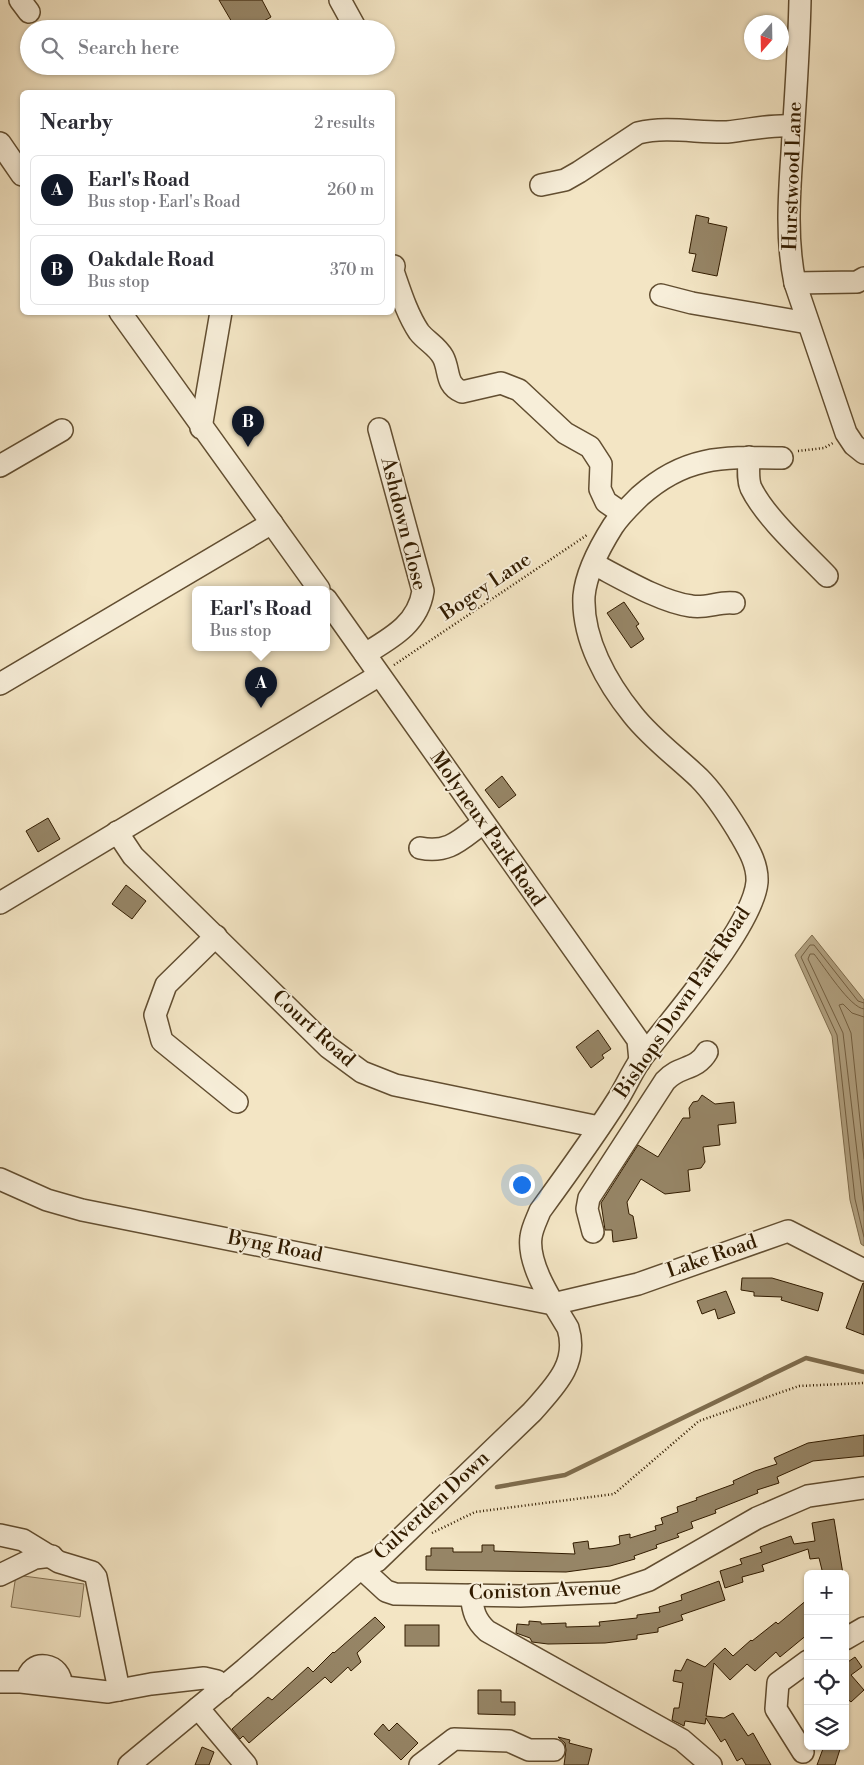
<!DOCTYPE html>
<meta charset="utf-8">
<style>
body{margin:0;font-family:"Libre Bodoni",serif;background:#f2f2f3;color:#2b2b33}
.controls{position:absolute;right:15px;bottom:15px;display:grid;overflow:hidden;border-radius:8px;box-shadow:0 1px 4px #0004}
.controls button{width:45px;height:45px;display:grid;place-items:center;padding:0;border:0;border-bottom:1px solid #e1e1e2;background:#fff;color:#2b2b33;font:25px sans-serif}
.compass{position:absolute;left:744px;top:15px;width:45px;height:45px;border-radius:50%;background:#fff;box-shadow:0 1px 4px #0004;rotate:200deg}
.you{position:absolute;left:521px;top:1184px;width:18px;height:18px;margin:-12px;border:4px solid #fff;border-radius:50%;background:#1a73e8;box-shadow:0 0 0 8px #1a73e833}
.badge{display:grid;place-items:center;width:32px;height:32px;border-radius:50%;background:#111827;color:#fff;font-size:16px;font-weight:700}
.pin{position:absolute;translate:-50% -41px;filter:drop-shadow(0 1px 2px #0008)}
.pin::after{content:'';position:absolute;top:26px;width:18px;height:15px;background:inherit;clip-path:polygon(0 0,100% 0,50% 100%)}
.popup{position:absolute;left:192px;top:586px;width:138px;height:65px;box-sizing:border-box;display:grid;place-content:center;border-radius:8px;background:#fff;filter:drop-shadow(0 1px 4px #0005);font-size:16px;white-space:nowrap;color:#7c7c81}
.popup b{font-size:19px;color:#2b2b33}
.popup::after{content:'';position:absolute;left:50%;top:100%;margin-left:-10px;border:10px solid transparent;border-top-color:#fff}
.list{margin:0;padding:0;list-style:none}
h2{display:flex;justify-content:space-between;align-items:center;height:65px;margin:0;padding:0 20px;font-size:21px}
h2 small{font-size:16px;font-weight:400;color:#7c7c81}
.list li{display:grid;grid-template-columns:32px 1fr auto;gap:15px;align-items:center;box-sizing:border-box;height:70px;margin:0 10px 10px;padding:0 10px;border:1px solid #e1e1e2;border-radius:8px}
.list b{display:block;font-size:19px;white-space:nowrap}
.list p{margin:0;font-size:16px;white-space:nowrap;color:#7c7c81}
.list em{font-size:16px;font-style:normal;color:#7c7c81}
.icon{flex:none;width:28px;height:28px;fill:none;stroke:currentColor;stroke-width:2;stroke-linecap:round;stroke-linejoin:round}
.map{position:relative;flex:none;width:864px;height:1765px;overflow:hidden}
.search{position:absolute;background:#fff;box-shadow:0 1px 4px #0004;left:20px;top:20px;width:375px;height:55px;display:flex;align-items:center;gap:12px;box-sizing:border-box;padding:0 18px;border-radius:28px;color:#7c7c81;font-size:19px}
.panel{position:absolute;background:#fff;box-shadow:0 1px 4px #0004;left:20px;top:90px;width:375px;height:225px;border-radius:8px}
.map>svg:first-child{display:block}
.green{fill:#d2c3a3;stroke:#827052}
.water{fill:#b1a181;stroke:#7e6c4d}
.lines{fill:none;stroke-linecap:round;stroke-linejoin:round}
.shore{stroke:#725e40;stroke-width:1}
.stream{stroke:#7e6c4d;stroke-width:4.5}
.building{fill:#968566;stroke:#321c00}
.minor-casing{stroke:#624e31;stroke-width:24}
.path{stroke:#321c00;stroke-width:2.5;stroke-dasharray:1 2.5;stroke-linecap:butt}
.minor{stroke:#f7eed9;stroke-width:21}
.labels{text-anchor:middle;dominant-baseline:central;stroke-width:4;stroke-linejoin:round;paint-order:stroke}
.street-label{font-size:20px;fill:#321c00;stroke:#f7eed9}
</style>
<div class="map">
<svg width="864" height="1765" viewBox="0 0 864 1765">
<rect width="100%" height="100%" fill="#f3e5c4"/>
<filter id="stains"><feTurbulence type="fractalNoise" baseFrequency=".004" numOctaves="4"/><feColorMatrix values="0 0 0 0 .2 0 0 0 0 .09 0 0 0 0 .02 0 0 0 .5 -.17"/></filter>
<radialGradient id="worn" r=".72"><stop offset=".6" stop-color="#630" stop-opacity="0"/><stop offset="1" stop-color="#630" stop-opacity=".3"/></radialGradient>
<!-- green -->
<polygon class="green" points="16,1575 84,1584 80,1617 11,1607"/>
<!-- water -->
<polygon class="water" points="812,935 864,1000 864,1246 861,1244 850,1200 832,1036 795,955"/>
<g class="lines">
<!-- shore -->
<g class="shore">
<polyline points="864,1003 858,1001 814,945 810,945 801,957 837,1035 855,1199 864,1237"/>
<path d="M864 1009C850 1008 824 966 814 954H810L808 959 843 1033 864 1211"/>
<polyline points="864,1017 852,1013 843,1004 839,1005 851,1033 864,1159"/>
</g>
<!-- stream -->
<polyline class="stream" points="497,1487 565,1475 806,1358 864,1372"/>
</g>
<!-- building -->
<g class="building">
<polygon points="219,0 262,0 271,17 250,29 236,29"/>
<polygon points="696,215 709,218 708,223 727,227 717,276 692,271 696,254 689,253"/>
<polygon points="624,602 639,624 636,626 644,639 631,648 607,613"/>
<polygon points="502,776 516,795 499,808 485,790"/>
<polygon points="48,818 60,839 38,852 26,831"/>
<polygon points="126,885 146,901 132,919 112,904"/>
<polygon points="598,1030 611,1049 602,1055 604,1058 591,1068 576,1047"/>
<polygon points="702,1095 715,1104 734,1102 736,1123 718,1125 720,1145 703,1147 705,1162 701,1168 688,1170 690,1191 665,1194 641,1179 627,1202 629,1214 633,1216 637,1238 613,1242 612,1230 605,1230 601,1203 638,1145 658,1157 683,1118 690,1118 689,1108 693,1102 698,1101"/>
<polygon points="742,1278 772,1278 823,1293 818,1311 781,1300 782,1297 754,1296 754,1292 741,1290"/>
<polygon points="863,1283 864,1283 864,1335 846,1328"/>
<polygon points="726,1291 735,1313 718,1319 715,1309 702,1314 697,1301"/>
<polygon points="864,1435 864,1456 813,1461 777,1477 779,1483 757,1490 758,1493 715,1510 716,1513 691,1522 693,1528 677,1534 679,1537 656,1545 657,1548 634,1556 635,1559 610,1566 566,1572 426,1570 426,1556 431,1556 431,1548 453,1548 453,1552 482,1552 482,1545 494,1545 494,1551 575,1554 573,1543 588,1541 589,1549 613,1546 620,1544 619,1536 630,1534 630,1538 656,1530 655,1526 663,1524 661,1518 678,1512 677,1507 697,1500 696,1498 734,1484 733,1481 755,1471 777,1464 774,1458 808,1443"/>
<polygon points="834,1519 843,1574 823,1574 819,1558 810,1559 808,1549 762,1565 764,1571 742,1577 743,1582 725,1588 720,1571 742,1564 740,1559 762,1552 760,1547 791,1536 794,1544 815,1541 812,1523"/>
<polygon points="719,1581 725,1600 681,1615 683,1620 658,1628 658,1632 637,1635 637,1639 605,1643 548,1644 532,1642 530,1638 516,1633 517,1624 529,1625 529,1621 541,1622 541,1624 566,1623 566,1627 600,1626 599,1622 637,1618 637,1615 660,1612 659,1607 682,1600 681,1595"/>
<polygon points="808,1599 808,1634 780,1657 776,1652 755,1671 747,1664 730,1680 714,1663 706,1716 724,1718 733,1713 748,1736 753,1733 771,1765 746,1765 742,1758 737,1761 725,1739 721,1742 706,1718 705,1724 685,1721 684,1726 672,1720 674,1708 679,1708 683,1683 673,1681 675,1670 681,1671 687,1659 705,1667 725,1648 733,1656 751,1640 752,1641 776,1622 778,1624"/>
<polygon points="375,1617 385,1627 357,1653 361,1662 351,1671 348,1667 331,1683 325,1677 249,1743 243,1736 240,1739 232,1729 268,1697 272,1700 308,1667 313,1672 333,1652 334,1653"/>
<rect x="405" y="1625" width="34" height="21"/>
<polygon points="855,1657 862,1667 851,1675 864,1690 851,1702 845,1697 845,1664"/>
<polygon points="478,1690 501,1690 501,1702 515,1702 515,1715 478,1714"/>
<polygon points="397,1723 418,1743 401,1760 374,1734 383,1724 389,1731"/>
<polygon points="558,1737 570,1740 569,1743 592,1749 588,1765 564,1765 566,1750 565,1743"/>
<polygon points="824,1746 841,1746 835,1765 817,1765"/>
<polygon points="202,1747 214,1752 209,1765 195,1765"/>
</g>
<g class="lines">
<defs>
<g id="minor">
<polyline points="20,0 29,12"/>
<polyline points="340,0 356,29"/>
<path d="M800 0C799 51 795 102 792 153 789 197 786 240 795 283L846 433 854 445 864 453"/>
<polyline points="0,143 22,175"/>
<path d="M541 185 565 180 579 172 638 133C667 126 698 133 727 132 750 130 770 124 793 126"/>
<path d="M394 266 393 271C400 291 407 314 419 332 426 341 437 346 443 357 450 370 445 385 462 392L501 383 519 390 565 433 590 447 601 464 600 489 606 502 622 513"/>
<polyline points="795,283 857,282 864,278"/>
<polyline points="661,295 692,303 808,323"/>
<polyline points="120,312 319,589"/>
<polyline points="201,428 221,312"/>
<path d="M749 457C749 467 747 479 751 488 765 517 804 552 827 576"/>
<polyline points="0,466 62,430"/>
<path d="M594 564C621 578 661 602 691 606 706 609 719 601 734 603"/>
<polyline points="326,599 638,1040 640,1061"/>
<path d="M365 654C391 638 418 624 423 591L379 429"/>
<polyline points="0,684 272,523"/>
<polyline points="117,832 133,856 328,1047 362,1072 395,1085 599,1127"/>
<path d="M420 848C449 854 461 839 483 823"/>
<polyline points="0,903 378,676"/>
<polyline points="216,936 166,985 155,1015 162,1041 237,1102"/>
<polyline points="0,1179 47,1200 82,1210 553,1304 638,1284 788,1231 864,1270"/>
<path d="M593 1232 587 1209 589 1198 665 1081C679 1065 696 1071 707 1052"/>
<polyline points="0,1535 23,1540 59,1562 92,1572 96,1577 119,1690"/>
<polyline points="361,1568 386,1591 395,1594 520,1596 613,1592 649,1580 757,1518 808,1496 864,1488"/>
<polyline points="0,1575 35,1558 52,1556"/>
<path d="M471 1595C473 1611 475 1620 487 1631L682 1740 711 1765"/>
<polyline points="845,1639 864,1628"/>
<polyline points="0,1682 21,1682 108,1692 151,1684 204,1678 217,1681 223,1688"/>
<path d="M27 1682C29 1657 63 1663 61 1686"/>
<polyline points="198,1708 246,1765"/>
<polyline points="803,1752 776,1709 778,1683 808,1661"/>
<path d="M129 1765 245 1669 361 1568 377 1561 532 1412C554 1387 579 1364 568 1328 554 1304 527 1266 531 1237 532 1228 537 1219 540 1211 567 1174 594 1137 618 1099 626 1086 632 1072 641 1059 670 1020 753 927 757 882 758 863 747 847 738 831 727 813 714 793 699 778 677 757 652 739 633 715 607 683 582 639 584 596 586 573 601 545 613 526 621 514 630 506 640 496 686 455 723 457 782 458"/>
<polyline points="420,1765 454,1739 509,1741 529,1750 554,1750"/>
</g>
</defs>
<!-- minor casing -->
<use href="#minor" class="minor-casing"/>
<!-- path -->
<g class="path">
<polyline points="798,451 824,448 833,443"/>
<polyline points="394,665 587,535"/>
<polyline points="432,1533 475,1512 614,1494 699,1421 799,1386 864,1383"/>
</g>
<!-- minor -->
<use href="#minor" class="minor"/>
</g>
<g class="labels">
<!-- street labels -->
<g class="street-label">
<text transform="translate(793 176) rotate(-88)">Hurstwood Lane</text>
<text transform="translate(403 524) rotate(76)">Ashdown Close</text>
<text transform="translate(486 587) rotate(-34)">Bogey Lane</text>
<text transform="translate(487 829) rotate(55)">Molyneux Park Road</text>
<text transform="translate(683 1003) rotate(-56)">Bishops Down Park Road</text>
<text transform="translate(313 1029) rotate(42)">Court Road</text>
<text transform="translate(275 1247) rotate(11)">Byng Road</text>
<text transform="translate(712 1257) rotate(-19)">Lake Road</text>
<text transform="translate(432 1506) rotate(-43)">Culverden Down</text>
<text transform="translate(545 1591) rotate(-2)">Coniston Avenue</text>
</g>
</g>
<rect width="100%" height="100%" filter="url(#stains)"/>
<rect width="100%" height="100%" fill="url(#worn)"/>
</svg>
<div class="controls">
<button>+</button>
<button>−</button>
<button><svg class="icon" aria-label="locate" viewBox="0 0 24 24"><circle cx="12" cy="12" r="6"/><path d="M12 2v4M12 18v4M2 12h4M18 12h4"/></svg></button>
<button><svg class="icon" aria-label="layers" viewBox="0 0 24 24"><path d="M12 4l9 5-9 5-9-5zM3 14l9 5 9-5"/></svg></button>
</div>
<svg class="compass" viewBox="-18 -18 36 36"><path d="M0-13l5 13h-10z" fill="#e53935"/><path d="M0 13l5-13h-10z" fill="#7c7c81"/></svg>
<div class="you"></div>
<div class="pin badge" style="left:261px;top:708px">A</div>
<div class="popup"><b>Earl's Road</b>Bus stop</div>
<div class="pin badge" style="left:248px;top:447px">B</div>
<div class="search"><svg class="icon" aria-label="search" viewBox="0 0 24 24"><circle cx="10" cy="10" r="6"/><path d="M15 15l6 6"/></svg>Search here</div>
<section class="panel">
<h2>Nearby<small>2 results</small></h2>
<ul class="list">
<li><span class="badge">A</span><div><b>Earl's Road</b><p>Bus stop · Earl's Road</p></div><em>260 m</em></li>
<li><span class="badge">B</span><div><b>Oakdale Road</b><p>Bus stop</p></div><em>370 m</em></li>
</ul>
</section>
</div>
